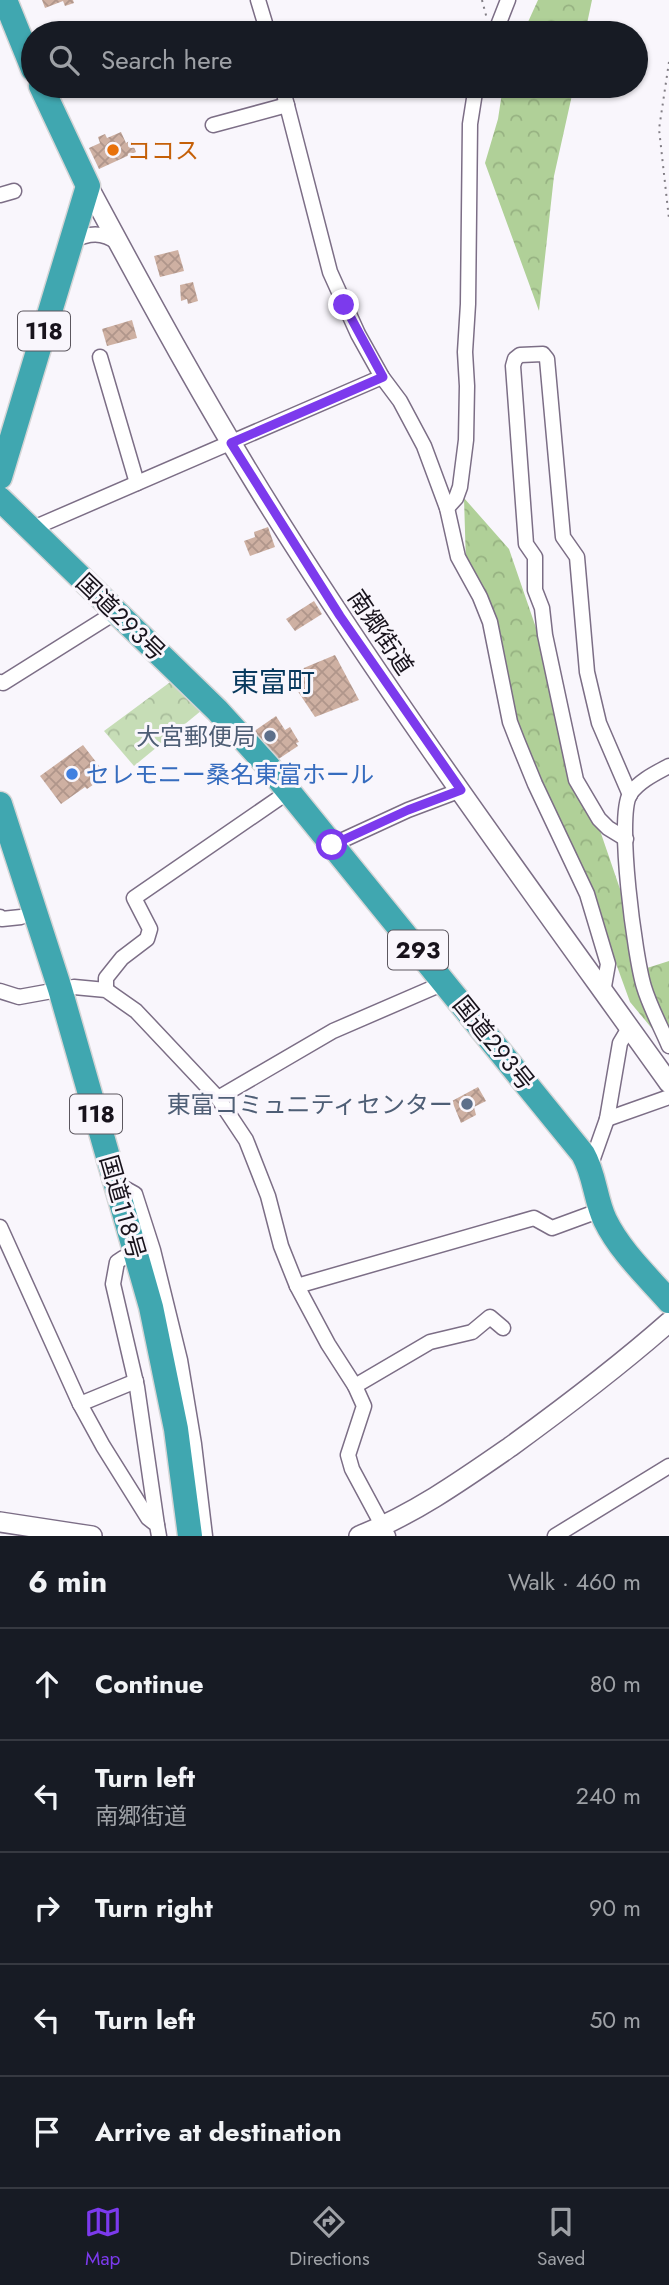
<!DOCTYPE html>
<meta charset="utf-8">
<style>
body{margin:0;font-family:Jost,"Noto Sans JP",sans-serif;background:#20242c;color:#f1f3f6}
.stop{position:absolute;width:21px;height:21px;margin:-16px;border:5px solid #7c3aed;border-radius:50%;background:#fff}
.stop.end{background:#7c3aed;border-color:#fff;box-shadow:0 2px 7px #0008}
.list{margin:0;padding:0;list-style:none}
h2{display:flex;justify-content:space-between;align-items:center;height:91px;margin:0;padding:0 28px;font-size:30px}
h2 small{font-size:23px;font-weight:400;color:#9ea1a6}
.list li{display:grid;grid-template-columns:46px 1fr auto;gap:21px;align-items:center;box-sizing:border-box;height:112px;padding:0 28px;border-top:2px solid #363941}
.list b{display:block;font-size:26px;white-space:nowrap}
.list p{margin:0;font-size:23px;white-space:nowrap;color:#9ea1a6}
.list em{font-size:23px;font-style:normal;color:#9ea1a6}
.icon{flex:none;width:38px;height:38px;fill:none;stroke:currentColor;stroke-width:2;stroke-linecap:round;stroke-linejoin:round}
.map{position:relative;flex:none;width:669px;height:1536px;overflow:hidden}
.search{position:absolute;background:#171b24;box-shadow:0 2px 5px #0004;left:21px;right:21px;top:21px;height:77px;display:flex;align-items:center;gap:18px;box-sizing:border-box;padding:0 24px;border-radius:38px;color:#9ea1a6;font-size:26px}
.sheet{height:651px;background:#171b24}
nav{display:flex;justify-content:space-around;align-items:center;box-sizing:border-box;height:98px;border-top:2px solid #363941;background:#171b24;font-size:19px;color:#9ea1a6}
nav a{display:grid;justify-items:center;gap:4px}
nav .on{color:#7c3aed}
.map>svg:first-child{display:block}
.forest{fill:url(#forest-crowns)}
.park{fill:url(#park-crowns)}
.building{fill:url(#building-cross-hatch)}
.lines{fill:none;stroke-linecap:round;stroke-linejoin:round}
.street-casing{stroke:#7c6e86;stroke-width:17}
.secondary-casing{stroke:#7c6e86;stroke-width:22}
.highway-casing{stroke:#d5d5d6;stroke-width:27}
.path{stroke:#827e85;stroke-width:2;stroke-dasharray:2 5;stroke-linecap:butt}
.street{stroke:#fff;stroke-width:14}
.secondary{stroke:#fff;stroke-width:19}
.highway{stroke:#40a7b0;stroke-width:24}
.route{stroke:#7c3aed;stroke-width:9}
.food-dot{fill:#e8710a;stroke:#f9f6fc;stroke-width:2.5}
.service-dot{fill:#5c6f8a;stroke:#f9f6fc;stroke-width:2.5}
.shop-dot{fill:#3f7fe0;stroke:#f9f6fc;stroke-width:2.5}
.labels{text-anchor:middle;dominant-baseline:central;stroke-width:6;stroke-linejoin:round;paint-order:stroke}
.shield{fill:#f9f6fc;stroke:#5c575f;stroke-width:2}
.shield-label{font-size:23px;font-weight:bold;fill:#18131c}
.food-label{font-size:24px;fill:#c56008;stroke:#f9f6fc;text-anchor:start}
.street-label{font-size:24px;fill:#18131c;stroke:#f9f6fc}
.service-label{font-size:24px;fill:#4e5e75;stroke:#f9f6fc;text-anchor:end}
.shop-label{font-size:24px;fill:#366cbe;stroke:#f9f6fc;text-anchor:start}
.quarter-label{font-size:28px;fill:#08395d;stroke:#f9f6fc}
</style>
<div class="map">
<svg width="669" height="1536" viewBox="0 0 669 1536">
<defs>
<pattern id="forest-crowns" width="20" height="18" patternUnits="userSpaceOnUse" patternTransform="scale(1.75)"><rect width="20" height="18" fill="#b0d098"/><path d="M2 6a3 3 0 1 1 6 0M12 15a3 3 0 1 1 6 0" fill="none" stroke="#97b282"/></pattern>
<pattern id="park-crowns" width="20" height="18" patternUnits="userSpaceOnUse" patternTransform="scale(1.75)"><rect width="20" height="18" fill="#c6ddb6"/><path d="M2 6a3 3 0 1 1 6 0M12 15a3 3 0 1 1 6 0" fill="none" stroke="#a9bd9c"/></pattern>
<pattern id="building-cross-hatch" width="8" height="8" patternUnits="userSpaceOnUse" patternTransform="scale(1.75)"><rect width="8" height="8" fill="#ceb0a2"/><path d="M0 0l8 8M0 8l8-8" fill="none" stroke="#b0968b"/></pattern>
</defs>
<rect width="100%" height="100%" fill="#f9f6fc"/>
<!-- forest -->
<g class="forest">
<polygon points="538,0 592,0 585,33 523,33"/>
<polygon points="503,86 574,86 554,176 539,311 485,163 498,119"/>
<polygon points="464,498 509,549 559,695 593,810 647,968 669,961 669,1049 630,1002 577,856 538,780 514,720 505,656 488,599 466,564"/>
</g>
<!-- park -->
<polygon class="park" points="173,680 202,710 134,766 104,731"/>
<!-- building -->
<g class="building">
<polygon points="42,0 73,0 74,3 65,6 63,1 45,8"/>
<polygon points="121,132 126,143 131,140 136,152 99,169 89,148 100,143 98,137 105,134 107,138"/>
<polygon points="178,250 184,271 160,277 154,256"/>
<polygon points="193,282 198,301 188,304 187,299 181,301 180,285"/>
<polygon points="132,320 137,338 107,346 102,329"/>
<polygon points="268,527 275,547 250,556 244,541 255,537 254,532"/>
<polygon points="314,601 322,614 295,631 286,619"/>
<polygon points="335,655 359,700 315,717 287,675"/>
<polygon points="276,716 285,730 290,727 299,742 296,743 298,746 277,760 253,732"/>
<polygon points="83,745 103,771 94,778 97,782 87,789 85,787 61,804 40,776"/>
<polygon points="478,1087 486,1101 474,1107 476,1115 461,1123 452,1101"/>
</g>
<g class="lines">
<defs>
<g id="street">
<polyline points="258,0 268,33"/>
<polyline points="495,33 508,0"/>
<polyline points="282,86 330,272 358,334 382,377 400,401 424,446 447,508 458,557 480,597 490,622 510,722 517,740 535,784 587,894 608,964 603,992"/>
<polyline points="213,125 287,105"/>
<polyline points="0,195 14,191"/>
<path d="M71 241C89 233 102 231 118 243"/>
<polyline points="100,357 137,483"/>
<polyline points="447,508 456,498 460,487 466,440 467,386 465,352 468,304 470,124 476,86"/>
<polyline points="31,529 382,377"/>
<polyline points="0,682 3,683 116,612"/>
<path d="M669 766C656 773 639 781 630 794 616 817 635 958 644 987 650 1007 661 1027 669 1046"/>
<polyline points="626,839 608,828 599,819 576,780 545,635 542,608 535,590 535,557 526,544 513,366 515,359 520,355 543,354 547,359 563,537 577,557 587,672 599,723 630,795"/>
<polyline points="332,845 408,810 461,790"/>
<polyline points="0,917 2,919 21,917"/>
<polyline points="106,990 106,978 122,958 147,939 150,929 134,898 288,792"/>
<polyline points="0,991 19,997 74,987 106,990 136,1011 218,1098 246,1140 268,1196 281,1246 297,1286 328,1344 355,1386 364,1406 348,1455 352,1469 388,1536"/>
<polyline points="218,1098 333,1031 444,983"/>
<polyline points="607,1119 669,1097"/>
<polyline points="590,1167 607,1119 620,1043 629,1028"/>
<polyline points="117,1184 135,1194 153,1250 180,1360 194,1444 205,1536"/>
<polyline points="0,1227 80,1404 103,1446 148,1518 157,1525 159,1536"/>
<polyline points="123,1258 117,1262 113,1284 137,1387 157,1525"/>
<polyline points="297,1286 534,1218 552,1228 601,1210"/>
<polyline points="355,1386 430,1342 472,1332 490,1317 503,1328"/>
<polyline points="80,1404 136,1381"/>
<polyline points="555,1536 669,1466"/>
</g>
<g id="secondary">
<path d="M88 186C148 298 209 410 277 518 399 712 536 897 669 1083"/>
<polyline points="0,1522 92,1536"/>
<path d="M359 1536C414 1514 461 1481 510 1447 565 1407 618 1367 669 1322"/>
</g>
<g id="highway">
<polyline points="5,0 33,69"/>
<polyline points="0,477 88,186 41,86"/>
<path d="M0 499 217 710 268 766 583 1154C595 1175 595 1199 605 1220 620 1251 647 1276 669 1301"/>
<polyline points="0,804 60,989 151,1307 176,1429 190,1536"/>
</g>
</defs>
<!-- street casing -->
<use href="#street" class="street-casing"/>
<!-- secondary casing -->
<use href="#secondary" class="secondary-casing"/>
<!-- highway casing -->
<use href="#highway" class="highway-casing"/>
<!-- path -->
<g class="path">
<polyline points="482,0 487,19"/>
<polyline points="669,62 659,129 669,219"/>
</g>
<!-- street -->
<use href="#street" class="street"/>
<!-- secondary -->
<use href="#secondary" class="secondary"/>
<!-- highway -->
<use href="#highway" class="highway"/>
</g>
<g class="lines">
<!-- route -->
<polyline class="route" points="332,845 408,810 461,790 340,616 231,443 383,377 344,305"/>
</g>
<!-- markers -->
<circle class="food-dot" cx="113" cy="150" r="7"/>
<g class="service-dot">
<circle cx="270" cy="736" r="7"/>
<circle cx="467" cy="1104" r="7"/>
</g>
<circle class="shop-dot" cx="72" cy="774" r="7"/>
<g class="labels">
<!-- shield labels -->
<g class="shield">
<rect x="18" y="311.5" width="52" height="39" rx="5"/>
<rect x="388" y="930.5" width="60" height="39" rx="5"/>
<rect x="70" y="1094.5" width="52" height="39" rx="5"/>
</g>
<g class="shield-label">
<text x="44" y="331">118</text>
<text x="418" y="950">293</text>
<text x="96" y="1114">118</text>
</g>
<!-- food labels -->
<g class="food-label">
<text x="127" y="150">ココス</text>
</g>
<!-- street labels -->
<g class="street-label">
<text transform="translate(121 617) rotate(44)">国道293号</text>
<text transform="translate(381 632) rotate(56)">南郷街道</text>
<text transform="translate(494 1043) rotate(51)">国道293号</text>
<text transform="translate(123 1207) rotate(74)">国道118号</text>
</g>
<!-- service labels -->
<g class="service-label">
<text x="256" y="736">大宮郵便局</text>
<text x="453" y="1104">東富コミュニティセンター</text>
</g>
<!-- shop labels -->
<g class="shop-label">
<text x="86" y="774">セレモニー桑名東富ホール</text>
</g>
<!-- quarter labels -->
<g class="quarter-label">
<text x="273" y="682">東富町</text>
</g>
</g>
</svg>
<div class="stop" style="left:332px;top:845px"></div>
<div class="stop end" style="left:344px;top:305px"></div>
<div class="search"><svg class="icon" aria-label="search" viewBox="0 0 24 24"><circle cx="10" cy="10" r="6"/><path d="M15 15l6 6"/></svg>Search here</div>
</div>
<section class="sheet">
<h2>6 min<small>Walk · 460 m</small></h2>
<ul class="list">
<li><svg class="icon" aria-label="ahead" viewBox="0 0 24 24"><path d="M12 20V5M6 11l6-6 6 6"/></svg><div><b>Continue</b></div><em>80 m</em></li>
<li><svg class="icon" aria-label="left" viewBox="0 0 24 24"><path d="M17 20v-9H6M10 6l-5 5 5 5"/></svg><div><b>Turn left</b><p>南郷街道</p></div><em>240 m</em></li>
<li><svg class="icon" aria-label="right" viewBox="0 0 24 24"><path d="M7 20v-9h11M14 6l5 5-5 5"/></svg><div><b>Turn right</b></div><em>90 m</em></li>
<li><svg class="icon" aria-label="left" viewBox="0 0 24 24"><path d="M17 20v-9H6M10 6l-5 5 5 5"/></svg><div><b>Turn left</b></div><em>50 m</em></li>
<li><svg class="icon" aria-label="arrive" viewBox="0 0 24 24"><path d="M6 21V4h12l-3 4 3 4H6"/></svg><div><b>Arrive at destination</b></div></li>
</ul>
</section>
<nav>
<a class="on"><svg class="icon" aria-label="map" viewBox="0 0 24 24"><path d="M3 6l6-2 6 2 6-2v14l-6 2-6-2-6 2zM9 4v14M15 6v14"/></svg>Map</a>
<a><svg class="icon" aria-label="directions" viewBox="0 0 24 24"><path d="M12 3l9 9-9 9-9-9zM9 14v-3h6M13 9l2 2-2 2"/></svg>Directions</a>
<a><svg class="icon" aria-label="saved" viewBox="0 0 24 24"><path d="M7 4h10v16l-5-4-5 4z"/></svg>Saved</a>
</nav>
